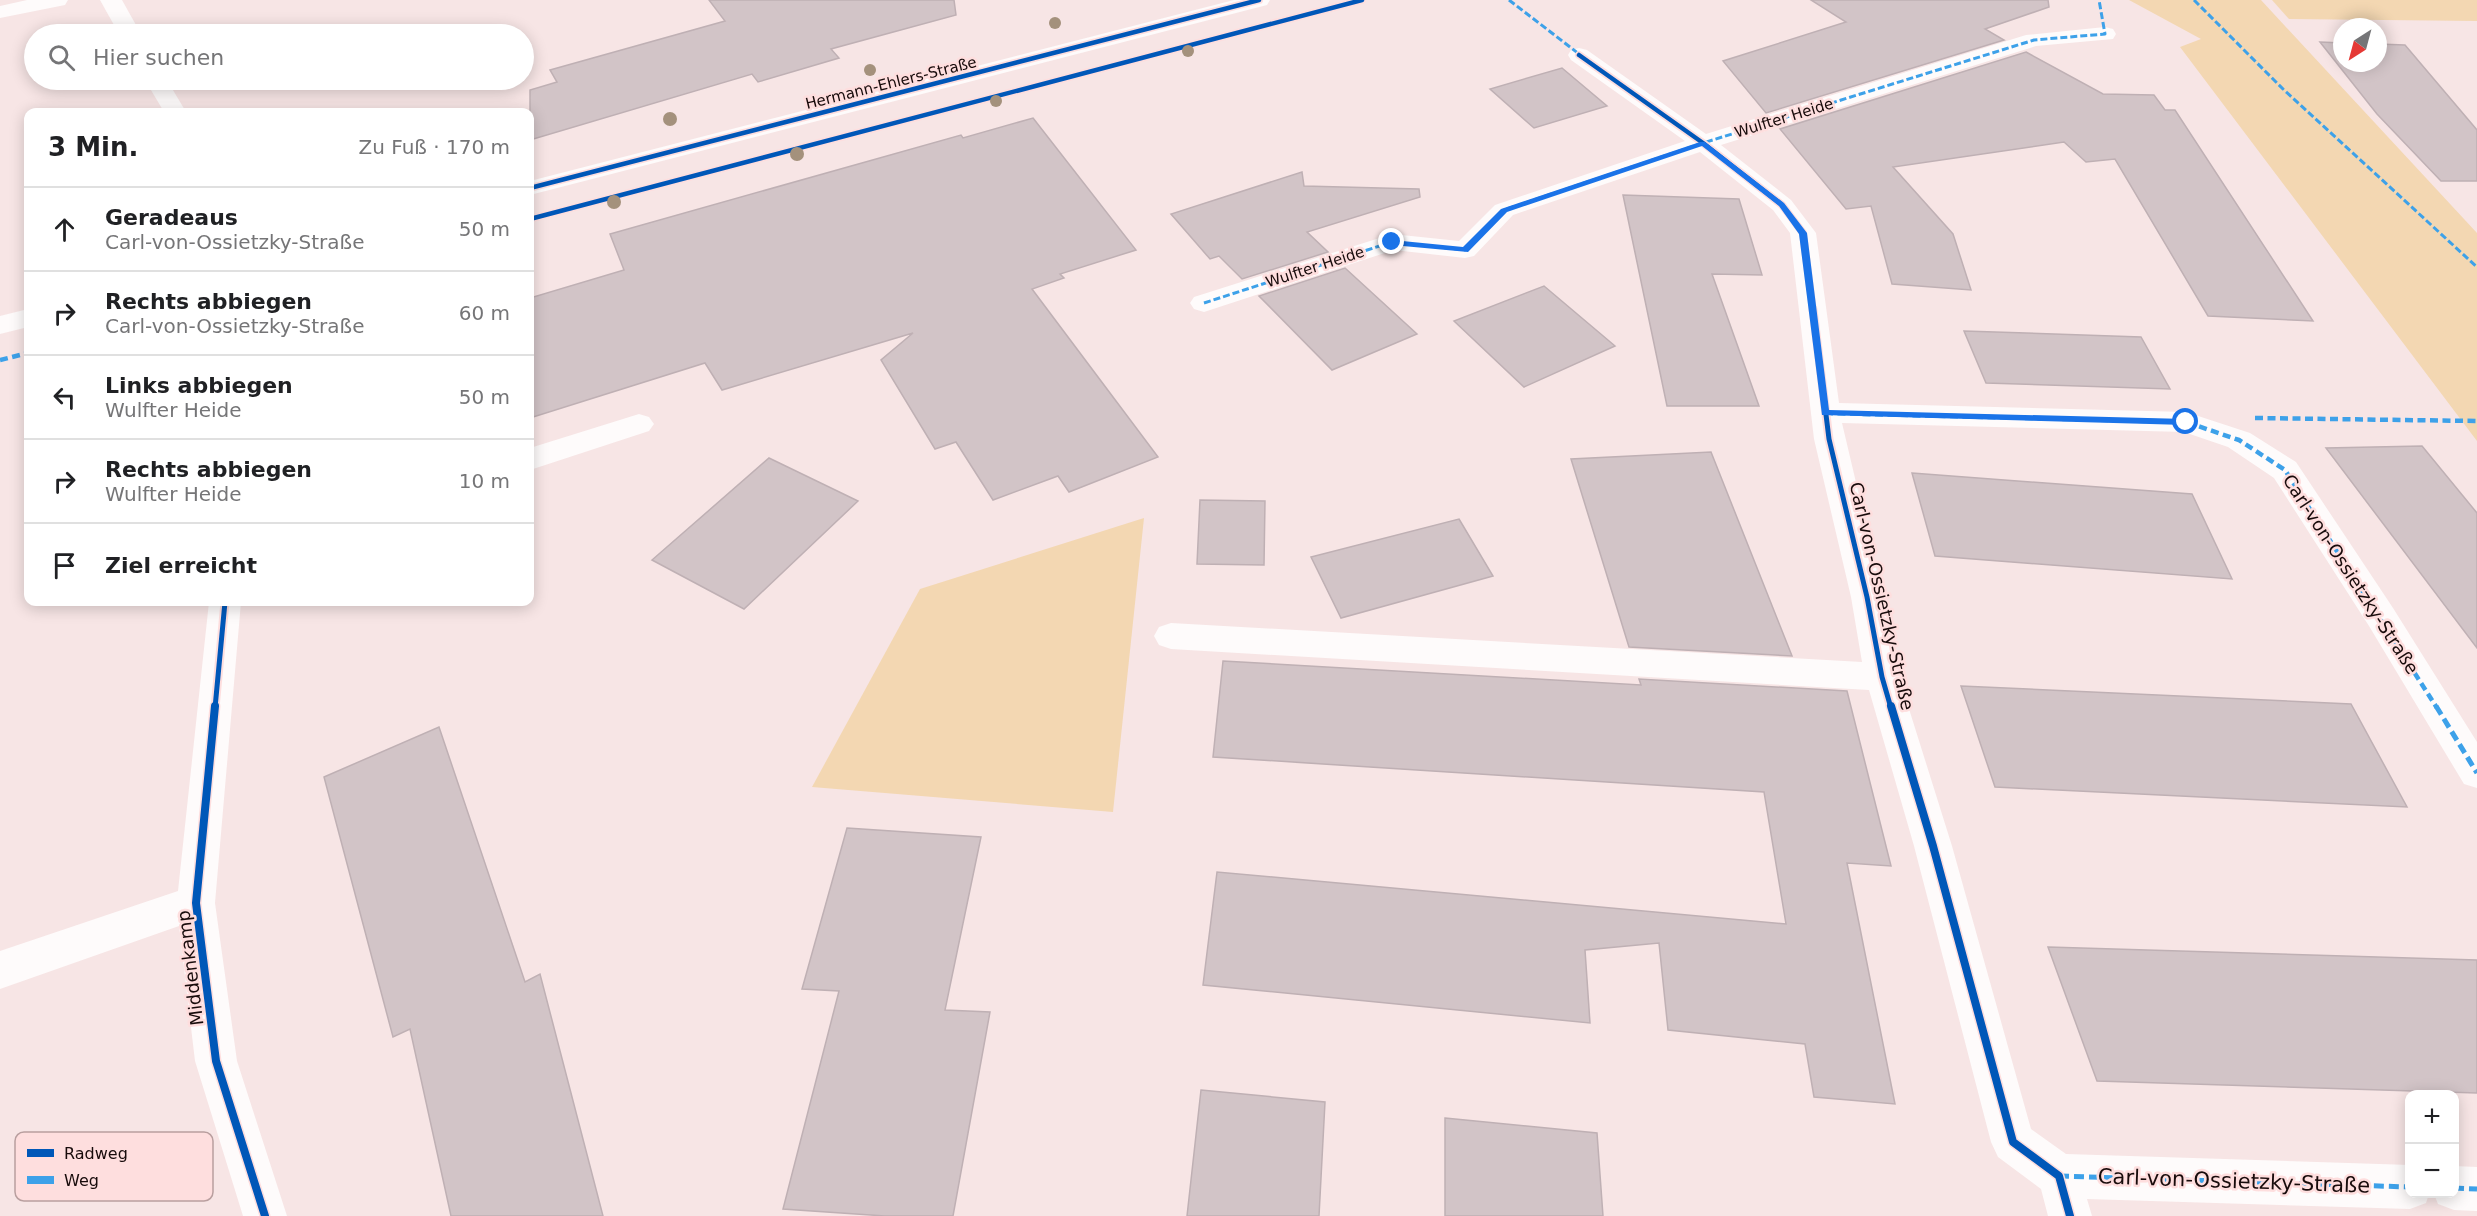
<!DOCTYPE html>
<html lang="de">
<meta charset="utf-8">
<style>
body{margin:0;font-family:"DejaVu Sans",sans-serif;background:#f6f6f6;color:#202124}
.controls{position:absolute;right:18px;bottom:18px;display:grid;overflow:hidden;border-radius:12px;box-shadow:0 3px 15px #0003}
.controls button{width:54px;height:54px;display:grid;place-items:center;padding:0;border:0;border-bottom:2px solid #e0e0e0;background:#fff;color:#202124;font:30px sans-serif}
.compass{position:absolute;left:2333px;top:18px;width:54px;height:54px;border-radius:50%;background:#fff;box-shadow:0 3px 15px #0003;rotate:216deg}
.stop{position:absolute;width:18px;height:18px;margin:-14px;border:4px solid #1a73e8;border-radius:50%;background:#fff}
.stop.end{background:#1a73e8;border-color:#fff;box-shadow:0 2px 6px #0008}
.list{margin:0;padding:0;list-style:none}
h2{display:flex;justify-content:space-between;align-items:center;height:78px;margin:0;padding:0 24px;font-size:26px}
h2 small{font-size:20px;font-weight:400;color:#757577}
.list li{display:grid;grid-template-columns:39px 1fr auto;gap:18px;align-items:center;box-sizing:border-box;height:84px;padding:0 24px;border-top:2px solid #e0e0e0}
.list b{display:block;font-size:22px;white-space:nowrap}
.list p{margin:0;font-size:20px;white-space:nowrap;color:#757577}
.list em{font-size:20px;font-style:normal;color:#757577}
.icon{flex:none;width:33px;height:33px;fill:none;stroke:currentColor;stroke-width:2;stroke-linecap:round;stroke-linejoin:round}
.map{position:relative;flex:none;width:2477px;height:1216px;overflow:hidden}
.search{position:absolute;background:#fff;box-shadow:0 3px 15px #0003;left:24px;top:24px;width:510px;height:66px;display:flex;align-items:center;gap:15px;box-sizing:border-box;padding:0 21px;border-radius:33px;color:#757577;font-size:22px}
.panel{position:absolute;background:#fff;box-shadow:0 3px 15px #0003;left:24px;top:108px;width:510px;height:498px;border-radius:12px}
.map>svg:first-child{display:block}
.green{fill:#f3d7b2}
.building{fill:#d2c4c7;stroke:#bfb0b4;stroke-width:1.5}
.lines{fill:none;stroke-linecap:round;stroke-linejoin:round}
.minor{fill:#fefbfb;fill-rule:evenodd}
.quiet-far2{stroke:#3da1e9;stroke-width:3;stroke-dasharray:7 3;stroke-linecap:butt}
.quiet-far1{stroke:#3da1e9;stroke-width:4.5;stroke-dasharray:8 4.5;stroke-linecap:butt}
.quiet{stroke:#3da1e9;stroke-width:5;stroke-dasharray:10 5;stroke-linecap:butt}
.cycleway-far2-casing{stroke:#fedede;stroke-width:8}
.cycleway-far1-casing{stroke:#fedede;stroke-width:9}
.cycleway-casing{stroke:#fedede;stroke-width:11}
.cycleway-far2{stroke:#0057b8;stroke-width:4.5}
.cycleway-far1{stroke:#0057b8;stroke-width:5}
.cycleway{stroke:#0057b8;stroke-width:8}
.tree{fill:#a4917c}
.route{fill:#1a73e8}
.labels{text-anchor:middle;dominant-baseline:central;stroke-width:5;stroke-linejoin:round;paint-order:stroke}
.far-street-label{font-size:15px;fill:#180b0b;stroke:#fedede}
.street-label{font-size:18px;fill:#180b0b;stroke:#fedede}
.near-street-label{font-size:21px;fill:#180b0b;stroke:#fedede}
.key{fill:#fedede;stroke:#b99f9f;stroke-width:1.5}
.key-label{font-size:16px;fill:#180b0b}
</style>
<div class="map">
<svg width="2477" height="1216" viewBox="0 0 2477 1216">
<rect width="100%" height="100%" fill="#f7e5e5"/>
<!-- green -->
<g class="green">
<polygon points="2129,0 2261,0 2477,233 2477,441 2180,47 2201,39"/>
<polygon points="2272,0 2477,0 2477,21 2289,19"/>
<polygon points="1144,518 1113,812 812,787 920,589"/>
</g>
<!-- building -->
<g class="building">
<polygon points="709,0 954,0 956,15 831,49 839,58 758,82 752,74 530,140 530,90 557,82 550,70 725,21"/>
<polygon points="1811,0 2048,0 2049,7 1985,29 2004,40 1766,113 1723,61 1846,22"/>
<polygon points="2320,42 2342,43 2342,63 2378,63 2378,44 2405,45 2477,130 2477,181 2441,181 2377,114"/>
<polygon points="2026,52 2103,94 2154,95 2165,110 2175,110 2313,321 2208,316 2115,159 2086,162 2064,142 1893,167 1953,234 1971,290 1892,284 1871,206 1846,209 1780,129"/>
<polygon points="1562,68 1607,106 1534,128 1490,89"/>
<polygon points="1033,118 1136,250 1060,274 1064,278 1032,289 1158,457 1069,492 1058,476 993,500 956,442 935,449 881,360 913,333 722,390 705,363 530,418 530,298 624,270 610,234 961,135 963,138"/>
<polygon points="1302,172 1304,186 1419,189 1420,197 1307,232 1328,252 1242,279 1219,256 1210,259 1171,214"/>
<polygon points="1623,195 1739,199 1762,275 1712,274 1759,406 1667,406"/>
<polygon points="1345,268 1417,334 1332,370 1259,296"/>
<polygon points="1544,286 1615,346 1524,387 1454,321"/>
<polygon points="1964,331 2141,337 2170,389 1986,383"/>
<polygon points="2422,446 2477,513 2477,648 2326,448"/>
<polygon points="1711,452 1792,656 1629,647 1571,459"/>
<polygon points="769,458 858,501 744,609 652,560"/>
<polygon points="1912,473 2192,494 2232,579 1935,556"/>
<polygon points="1200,500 1265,501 1264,565 1197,564"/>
<polygon points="1459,519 1493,576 1341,618 1311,557"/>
<polygon points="1223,661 1641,685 1639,679 1847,691 1891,866 1847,863 1895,1104 1814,1097 1805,1044 1668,1030 1659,943 1585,950 1590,1023 1203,985 1217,872 1786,924 1764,792 1213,757"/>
<polygon points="1961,686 2351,704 2407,807 1995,787"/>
<polygon points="439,727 525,982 540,974 603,1216 451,1216 410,1029 393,1037 324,777"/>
<polygon points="847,828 981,837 945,1010 990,1012 953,1216 885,1216 783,1209 839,991 802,989"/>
<polygon points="2048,947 2477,960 2477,1093 2097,1081"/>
<polygon points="1201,1090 1325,1102 1319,1216 1187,1216"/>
<polygon points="1445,1118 1597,1133 1603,1216 1445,1216"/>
</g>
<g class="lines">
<!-- minor -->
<g class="minor">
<polygon points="27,0 68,0 65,5 0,18 0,6"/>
<polygon points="100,0 122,0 141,34 119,34"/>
<polygon points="1234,0 1270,0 1267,5 530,195 530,181"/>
<polygon points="2105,27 2113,29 2116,34 2113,39 2036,46 1721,145 1791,200 1816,233 1839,403 2186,412 2250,433 2296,462 2393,608 2477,742 2477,788 2464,784 2369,626 2274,478 2228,447 2184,432 1842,423 1883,597 1899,677 1952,846 2031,1129 2066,1154 2410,1165 2410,1194 2429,1194 2426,1203 2410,1209 2087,1199 2092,1216 2048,1216 2041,1189 1998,1157 1991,1142 1914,846 1869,690 1171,649 1159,645 1154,636 1159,627 1171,623 1862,662 1851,597 1814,439 1790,233 1773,210 1700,152 1513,215 1474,256 1465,258 1394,250 1204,312 1194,309 1190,303 1194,297 1392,234 1459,241 1495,205 1685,141 1571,60 1568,55 1571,50 1579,48 1587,50 1706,134 2026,35"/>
<polygon points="145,80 167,80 186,112 164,112"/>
<polygon points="28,309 28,327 0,334 0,316"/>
<polygon points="639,414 649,417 654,424 649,431 530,470 530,448"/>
<polygon points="209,602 241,602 215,903 237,1061 287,1216 243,1216 195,1061 179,926 0,989 0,951 178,891"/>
<polygon points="2454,1166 2477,1167 2477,1211 2454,1210 2438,1204 2434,1194 2454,1194"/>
</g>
<!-- quiet-far2 -->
<g class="quiet-far2">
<polyline points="1509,0 1583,57"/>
<polyline points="2194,0 2283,89 2477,267"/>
<polyline points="1204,303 1392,242 1465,250 1504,210 1703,143 2034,40 2105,34 2099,0"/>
</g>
<!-- quiet-far1 -->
<g class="quiet-far1">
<polyline points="0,360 28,353"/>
<polyline points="1825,413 2186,422 2239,440 2285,470 2437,708"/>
<polyline points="2255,418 2477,421"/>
</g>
<!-- quiet -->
<g class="quiet">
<polyline points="2436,706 2477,773"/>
<polyline points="2059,1176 2410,1187"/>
<polyline points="2454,1188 2477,1189"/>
</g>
<defs>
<g id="cycleway-far2">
<polyline points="1579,55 1703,143 1782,205 1803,233 1813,311"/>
<polyline points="530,188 1259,0"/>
<polyline points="530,219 1362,0"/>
</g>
<g id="cycleway-far1">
<polyline points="1813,309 1829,439 1867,597 1882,677 1891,708"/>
<polyline points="215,708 225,602"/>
</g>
<g id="cycleway">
<polyline points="215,706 196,903 216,1061 265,1216"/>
<polyline points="1891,706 1933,846 2013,1142 2059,1176 2070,1216"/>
</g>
</defs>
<!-- cycleway-far2 casing -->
<use href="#cycleway-far2" class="cycleway-far2-casing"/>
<!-- cycleway-far1 casing -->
<use href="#cycleway-far1" class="cycleway-far1-casing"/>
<!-- cycleway casing -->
<use href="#cycleway" class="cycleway-casing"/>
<!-- cycleway-far2 -->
<use href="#cycleway-far2" class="cycleway-far2"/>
<!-- cycleway-far1 -->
<use href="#cycleway-far1" class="cycleway-far1"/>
<!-- cycleway -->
<use href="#cycleway" class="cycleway"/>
</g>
<!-- trees -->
<g class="tree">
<circle cx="1055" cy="23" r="6"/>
<circle cx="1188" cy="51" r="6"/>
<circle cx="870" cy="70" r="6"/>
<circle cx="996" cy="101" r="6"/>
<circle cx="670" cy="119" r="7"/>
<circle cx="797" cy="154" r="7"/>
<circle cx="614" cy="202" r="7"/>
</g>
<!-- route -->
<polygon class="route" points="1700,142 1705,142 1784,203 1807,233 1829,410 2186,419 2190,422 2186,425 1822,415 1799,234 1779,206 1702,146 1507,212 1468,252 1392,245 1389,242 1392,240 1463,247 1501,209"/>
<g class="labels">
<!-- far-street labels -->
<g class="far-street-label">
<text transform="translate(891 83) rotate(-14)">Hermann-Ehlers-Straße</text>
<text transform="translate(1784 118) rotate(-17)">Wulfter Heide</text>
<text transform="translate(1315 267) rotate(-18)">Wulfter Heide</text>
</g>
<!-- street labels -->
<g class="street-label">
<text transform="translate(2351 574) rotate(57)">Carl-von-Ossietzky-Straße</text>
<text transform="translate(1882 596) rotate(77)">Carl-von-Ossietzky-Straße</text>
<text transform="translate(190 968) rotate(-97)">Middenkamp</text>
</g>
<!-- near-street labels -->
<g class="near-street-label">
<text transform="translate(2234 1181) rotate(2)">Carl-von-Ossietzky-Straße</text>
</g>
</g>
<!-- legend -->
<rect x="15" y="1132" width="198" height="69" rx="9" class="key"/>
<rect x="27" y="1149" width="27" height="8" fill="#0057b8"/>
<rect x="27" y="1176" width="27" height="8" fill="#3da1e9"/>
<g class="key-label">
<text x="64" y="1159">Radweg</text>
<text x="64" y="1186">Weg</text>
</g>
</svg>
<div class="controls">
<button>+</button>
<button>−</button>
</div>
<svg class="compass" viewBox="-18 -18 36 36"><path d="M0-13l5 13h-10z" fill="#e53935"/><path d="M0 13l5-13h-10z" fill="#757577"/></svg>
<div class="stop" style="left:2186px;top:422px"></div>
<div class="stop end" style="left:1392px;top:242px"></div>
<div class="search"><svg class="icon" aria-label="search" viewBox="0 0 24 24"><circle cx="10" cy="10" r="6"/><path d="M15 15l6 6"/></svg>Hier suchen</div>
<section class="panel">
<h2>3 Min.<small>Zu Fuß · 170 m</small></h2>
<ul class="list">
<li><svg class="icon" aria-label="ahead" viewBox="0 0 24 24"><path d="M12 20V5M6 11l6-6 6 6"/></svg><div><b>Geradeaus</b><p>Carl-von-Ossietzky-Straße</p></div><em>50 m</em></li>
<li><svg class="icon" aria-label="right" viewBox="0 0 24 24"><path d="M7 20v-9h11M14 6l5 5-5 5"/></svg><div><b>Rechts abbiegen</b><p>Carl-von-Ossietzky-Straße</p></div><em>60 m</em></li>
<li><svg class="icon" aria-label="left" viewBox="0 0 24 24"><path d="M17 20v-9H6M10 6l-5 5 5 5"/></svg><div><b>Links abbiegen</b><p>Wulfter Heide</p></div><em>50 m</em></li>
<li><svg class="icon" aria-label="right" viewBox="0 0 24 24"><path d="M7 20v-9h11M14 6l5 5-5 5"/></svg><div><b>Rechts abbiegen</b><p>Wulfter Heide</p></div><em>10 m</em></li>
<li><svg class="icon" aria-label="arrive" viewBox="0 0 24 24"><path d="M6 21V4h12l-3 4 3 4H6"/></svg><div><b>Ziel erreicht</b></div></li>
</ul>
</section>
</div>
